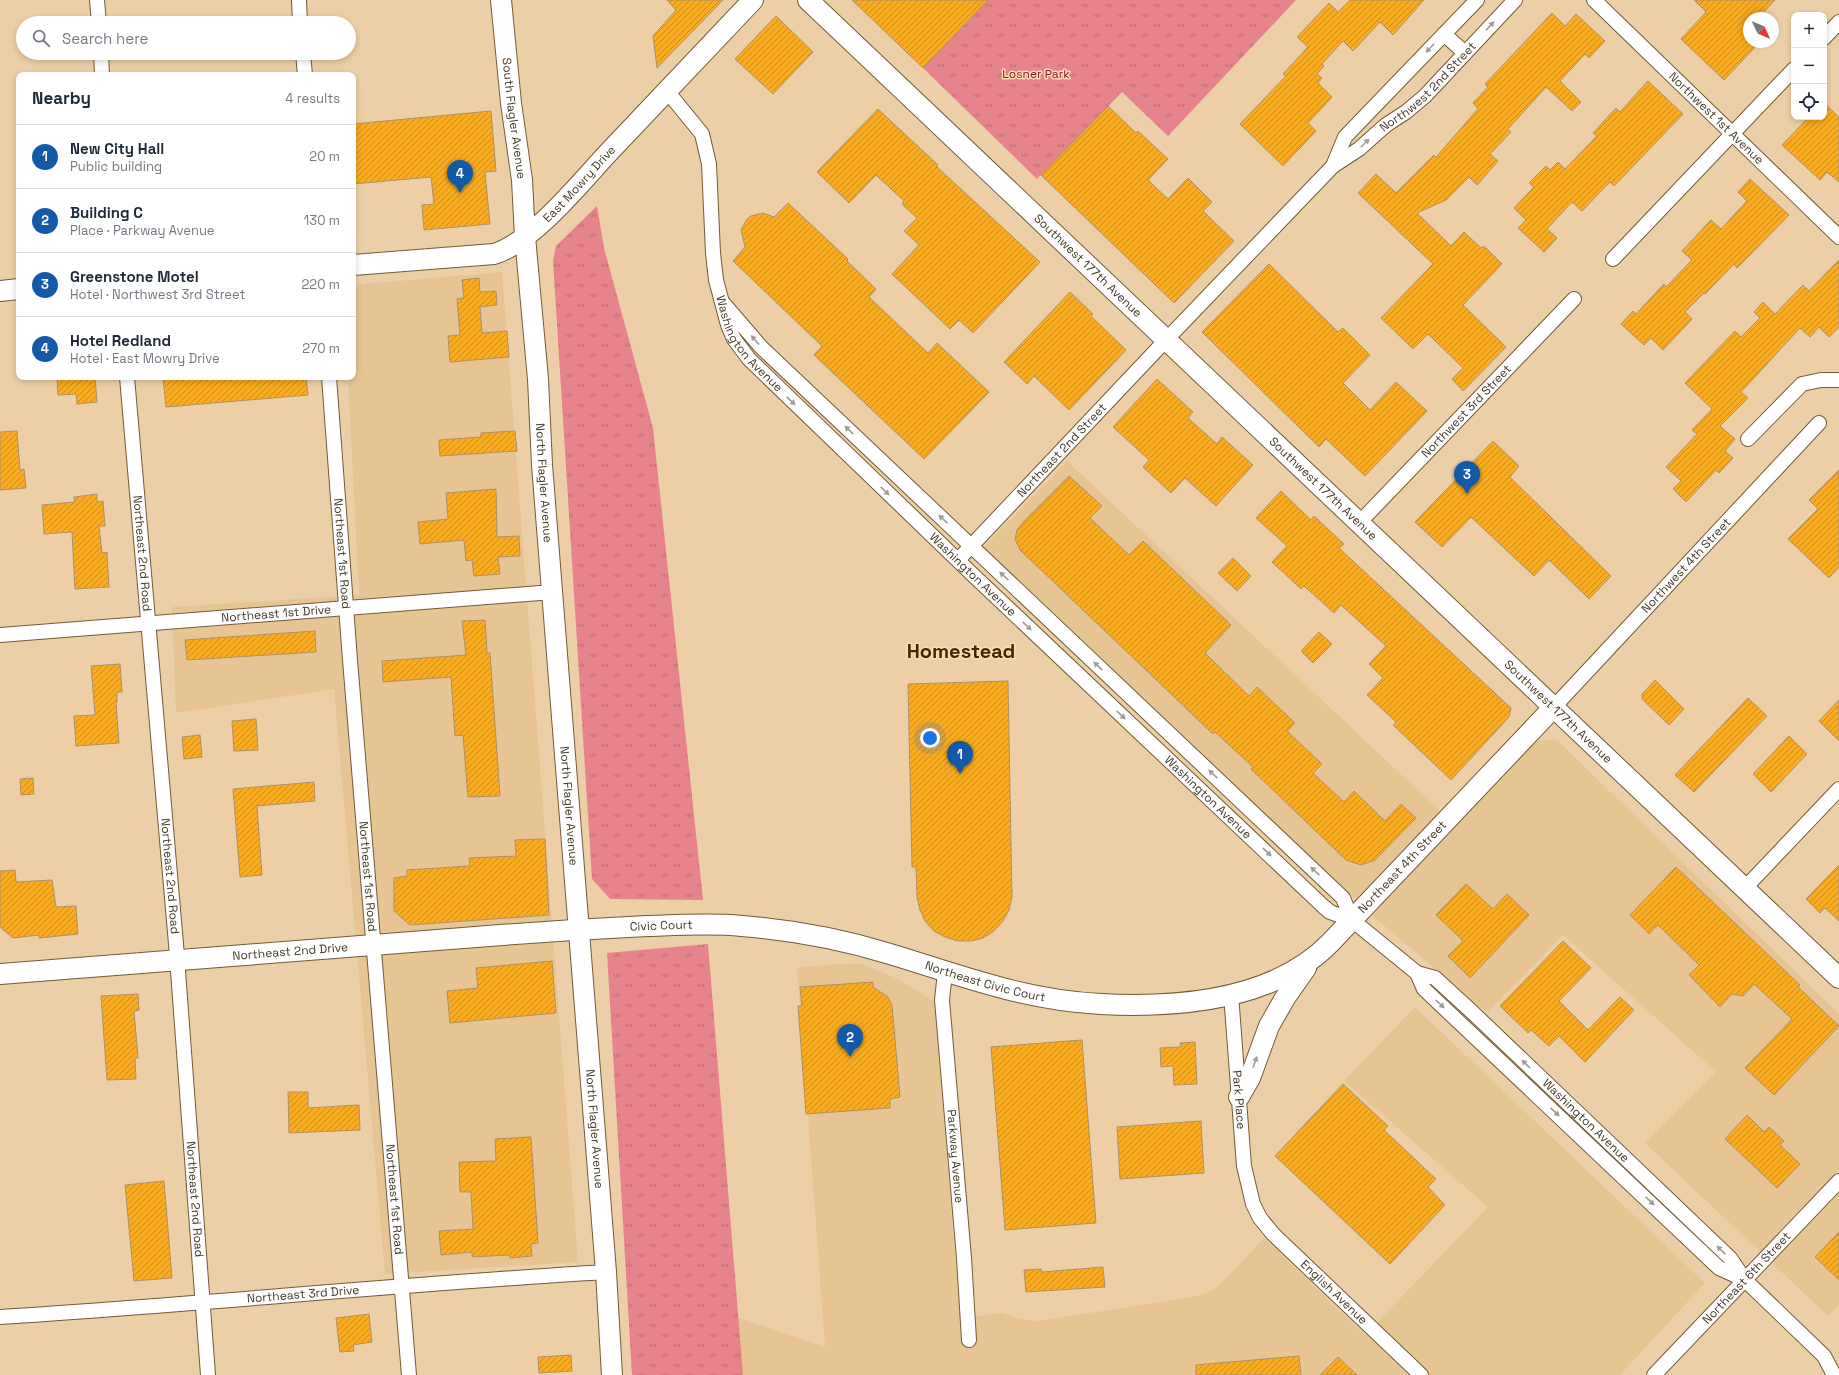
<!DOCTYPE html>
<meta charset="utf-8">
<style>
body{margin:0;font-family:"Space Grotesk",sans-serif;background:#f2f2f3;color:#1f2937}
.controls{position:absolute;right:12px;top:12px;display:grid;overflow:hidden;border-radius:8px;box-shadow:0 2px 6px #0003}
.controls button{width:36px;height:36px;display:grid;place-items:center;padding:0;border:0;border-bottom:1px solid #e0e1e3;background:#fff;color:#1f2937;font:20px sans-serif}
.compass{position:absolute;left:1743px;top:12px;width:36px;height:36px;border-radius:50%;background:#fff;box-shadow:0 2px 6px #0003;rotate:134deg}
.you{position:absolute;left:930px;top:738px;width:14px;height:14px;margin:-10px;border:3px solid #fff;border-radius:50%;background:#1a73e8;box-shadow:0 0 0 6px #1a73e833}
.badge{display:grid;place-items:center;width:26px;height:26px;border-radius:50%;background:#1259a8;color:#fff;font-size:13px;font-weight:700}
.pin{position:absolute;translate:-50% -33px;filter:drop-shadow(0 1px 2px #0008)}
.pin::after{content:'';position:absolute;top:21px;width:14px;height:12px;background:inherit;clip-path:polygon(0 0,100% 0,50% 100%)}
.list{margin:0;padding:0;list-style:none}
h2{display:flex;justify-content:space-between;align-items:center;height:52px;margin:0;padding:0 16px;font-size:17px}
h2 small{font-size:13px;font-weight:400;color:#747a83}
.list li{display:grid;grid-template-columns:26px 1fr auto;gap:12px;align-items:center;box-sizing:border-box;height:64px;padding:0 16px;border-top:1px solid #e0e1e3}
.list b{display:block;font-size:15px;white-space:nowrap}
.list p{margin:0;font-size:13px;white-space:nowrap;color:#747a83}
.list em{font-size:13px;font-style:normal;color:#747a83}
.icon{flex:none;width:22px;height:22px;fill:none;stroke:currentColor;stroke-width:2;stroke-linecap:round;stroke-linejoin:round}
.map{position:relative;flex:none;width:1839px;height:1375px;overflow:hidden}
.search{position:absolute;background:#fff;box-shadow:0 2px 6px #0003;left:16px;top:16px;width:340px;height:44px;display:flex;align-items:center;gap:10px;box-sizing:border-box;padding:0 14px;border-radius:22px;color:#747a83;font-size:15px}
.panel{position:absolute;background:#fff;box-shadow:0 2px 6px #0003;left:16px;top:72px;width:340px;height:308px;border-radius:8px}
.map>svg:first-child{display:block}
.built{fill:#e6c494}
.grass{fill:url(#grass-tufts)}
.building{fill:url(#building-hatch);stroke:#ae916b}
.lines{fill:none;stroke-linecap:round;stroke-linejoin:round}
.street-casing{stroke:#745a35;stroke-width:16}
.secondary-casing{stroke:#745a35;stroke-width:22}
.street{stroke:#fff;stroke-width:14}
.secondary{stroke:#fff;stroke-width:20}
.oneway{fill:#a29c93}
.labels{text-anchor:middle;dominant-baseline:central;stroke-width:3;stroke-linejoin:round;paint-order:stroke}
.park-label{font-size:12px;fill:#8a132e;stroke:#fbddb3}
.street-label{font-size:12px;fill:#443827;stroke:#fbddb3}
.town-label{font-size:20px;font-weight:bold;fill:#412a01;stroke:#fbddb3}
</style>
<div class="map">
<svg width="1839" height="1375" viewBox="0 0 1839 1375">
<defs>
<pattern id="grass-tufts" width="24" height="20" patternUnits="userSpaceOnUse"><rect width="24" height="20" fill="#e7838b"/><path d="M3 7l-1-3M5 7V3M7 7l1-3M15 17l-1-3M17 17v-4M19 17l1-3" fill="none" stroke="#bd6c72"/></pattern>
<pattern id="building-hatch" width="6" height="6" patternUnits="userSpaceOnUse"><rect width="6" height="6" fill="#f7ac24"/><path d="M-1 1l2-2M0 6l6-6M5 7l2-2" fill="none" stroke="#ca8d1f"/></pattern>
</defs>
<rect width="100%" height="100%" fill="#edcfa7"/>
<!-- built -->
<g class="built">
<polygon points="502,272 578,1262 385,1274 334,689 176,713 172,607 359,595 348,377 353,377 353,285"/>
<polygon points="1067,461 1456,826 1536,741 1557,740 1839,1014 1839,1305 1828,1316 1645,1143 1716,1072 1563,935 1487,1013 1374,917 983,548"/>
<polygon points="860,963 896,978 934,1001 960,1318 1002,1313 1020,1319 1037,1321 1188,1298 1207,1293 1218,1287 1264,1238 1365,1335 1488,1207 1344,1081 1415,1007 1705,1283 1620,1375 633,1375 629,1323 739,1318 825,1347 797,967"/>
</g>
<!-- grass -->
<g class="grass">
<polygon points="987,0 1296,0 1168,136 1122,92 1037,179 923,68"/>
<polygon points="597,206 604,248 653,428 703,900 610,899 592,879 553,261 556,246"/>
<polygon points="708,944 743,1375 632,1375 607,953"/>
</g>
<!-- building -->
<g class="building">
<polygon points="667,0 723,0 657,68 653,36 676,10"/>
<polygon points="852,0 988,0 923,68"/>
<polygon points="1350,0 1424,0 1393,35 1380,22 1353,51 1343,41 1322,64 1324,66 1317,74 1322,78 1318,83 1332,97 1308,123 1316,131 1283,166 1240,124 1286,76 1283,74 1308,47 1297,37 1329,3 1338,12"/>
<polygon points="1694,0 1775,0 1758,18 1749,18 1749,42 1760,42 1724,80 1681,39 1706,12"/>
<polygon points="1552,13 1565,26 1576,14 1605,41 1589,58 1585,54 1560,81 1581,102 1572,111 1546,87 1508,129 1511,132 1490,154 1498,161 1477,185 1469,177 1446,200 1417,213 1451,246 1464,232 1481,248 1484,246 1502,264 1463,305 1506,347 1463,391 1452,379 1463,368 1428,334 1413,349 1381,318 1433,264 1358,193 1376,174 1396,193 1434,155 1436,157 1478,109 1473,103 1488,87 1485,84"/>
<polygon points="776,16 813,52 773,94 735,59"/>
<polygon points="1648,81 1683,114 1614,186 1610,182 1582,211 1572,202 1547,229 1557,238 1544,252 1518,228 1526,220 1514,208 1534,187 1529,183 1546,166 1550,170 1558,162 1565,169 1597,136 1593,133 1616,108 1620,112"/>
<polygon points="1824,103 1839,117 1839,182 1827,172 1820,180 1782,145 1809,117 1824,117"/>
<polygon points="1108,106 1136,133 1138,131 1168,159 1148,180 1168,199 1188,178 1212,202 1203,211 1234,241 1174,303 1041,175"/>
<polygon points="878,109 938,165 937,167 1040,262 973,333 959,320 950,329 892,274 919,245 904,231 917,218 902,204 904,201 876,175 849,203 817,172"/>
<polygon points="491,111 496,171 485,172 490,224 424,230 422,205 434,204 431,177 353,184 353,124"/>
<polygon points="1750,179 1789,215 1737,268 1734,264 1705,294 1704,293 1685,312 1692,319 1663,350 1651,338 1644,345 1621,324 1633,311 1636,314 1664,284 1666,287 1692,260 1682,251 1711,220 1721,229 1747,201 1738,192"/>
<polygon points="788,203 848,259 847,261 876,289 869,297 928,353 937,343 989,392 924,459 814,355 822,346 733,261 745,247 741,230 747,219 751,216 763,213 774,217"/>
<polygon points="1839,260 1839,327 1829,337 1819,327 1810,337 1800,328 1741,392 1748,398 1720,426 1735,439 1725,451 1733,458 1719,473 1716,470 1686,502 1673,489 1681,481 1666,467 1697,434 1692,430 1712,409 1685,383 1735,331 1741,337 1760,318 1754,312 1763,302 1775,314 1803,285 1809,291"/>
<polygon points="1269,264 1338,332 1343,328 1370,355 1343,383 1370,410 1396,382 1427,411 1365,476 1326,439 1319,447 1202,332"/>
<polygon points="479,278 480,292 496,291 497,305 480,307 482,333 507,331 509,357 450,362 448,336 460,335 457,299 464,298 462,280"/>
<polygon points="1070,292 1093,314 1091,316 1126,350 1069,410 1034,376 1027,384 1004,362"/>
<polygon points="57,377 95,377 97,402 77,404 76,394 58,395"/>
<polygon points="163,377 306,377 308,395 166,407"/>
<polygon points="1157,379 1193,412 1188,418 1217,444 1222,437 1253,465 1216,506 1185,478 1171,493 1143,467 1149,460 1113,427"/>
<polygon points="17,431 20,470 24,469 26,488 0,490 0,432"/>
<polygon points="515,431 517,451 440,456 439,440 481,437 481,433"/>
<polygon points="1493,441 1519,466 1510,477 1611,576 1589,599 1549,560 1534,576 1471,517 1442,547 1415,522"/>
<polygon points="1839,470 1839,567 1829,578 1788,539 1818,509 1809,500"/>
<polygon points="1069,476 1102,506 1090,518 1129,555 1143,541 1231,625 1205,653 1249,696 1257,687 1295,723 1287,731 1322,764 1313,773 1344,802 1354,791 1385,821 1401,804 1416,818 1375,860 1361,865 1346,860 1251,769 1253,767 1215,732 1213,734 1020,550 1015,539 1017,530 1025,520"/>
<polygon points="496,489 497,537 519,536 520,556 498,557 500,574 474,576 472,560 466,561 464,540 420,544 418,522 448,519 446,493"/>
<polygon points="1281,491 1311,520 1314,516 1344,544 1339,548 1511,708 1509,717 1451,780 1393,725 1396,722 1367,695 1383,678 1369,664 1386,646 1341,605 1334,613 1304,586 1301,589 1272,562 1287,546 1256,518"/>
<polygon points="97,494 97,502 103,501 105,526 99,526 102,553 107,552 109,587 75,589 72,532 44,534 42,505 75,502 74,497"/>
<polygon points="1233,558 1251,576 1237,591 1218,573"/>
<polygon points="485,620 487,653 490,653 500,796 468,797 463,735 455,736 451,677 383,682 382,661 466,655 462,621"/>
<polygon points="315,631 316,652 187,660 185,640"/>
<polygon points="1319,632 1332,644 1313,663 1301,651"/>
<polygon points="120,664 122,692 117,692 117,702 116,702 119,743 76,746 74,716 95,715 91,666"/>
<polygon points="1655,680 1684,709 1669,725 1642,699 1642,694"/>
<polygon points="1008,681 1012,897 1009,910 1003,921 994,931 983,938 971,941 958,941 945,937 934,931 925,921 920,910 917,897 916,867 912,867 908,684"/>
<polygon points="1748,698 1767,716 1694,792 1675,775"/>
<polygon points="1839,700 1839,741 1819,721"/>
<polygon points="256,719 258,750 234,751 232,721"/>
<polygon points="200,735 202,757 184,759 182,737"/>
<polygon points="1789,736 1807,754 1771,792 1753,774"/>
<polygon points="33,778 34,794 21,795 20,779"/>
<polygon points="314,782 315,801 257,806 262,875 240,877 233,789"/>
<polygon points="545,839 549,915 410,925 394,911 394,878 407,876 407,870 470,866 469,858 516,856 515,840"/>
<polygon points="1839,865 1839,921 1825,908 1820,913 1806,899"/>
<polygon points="1676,867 1800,985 1798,987 1839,1026 1774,1095 1745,1068 1792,1019 1754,984 1743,996 1732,994 1720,1007 1689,975 1699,965 1658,925 1649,934 1630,915"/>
<polygon points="15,870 16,882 52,880 56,907 76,906 78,934 39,938 39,935 13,938 0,927 0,871"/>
<polygon points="1466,884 1493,909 1507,894 1529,915 1470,978 1448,956 1463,941 1436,915"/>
<polygon points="1563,941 1591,968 1559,1001 1588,1030 1620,997 1634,1010 1585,1062 1559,1036 1549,1046 1531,1030 1528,1033 1500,1006"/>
<polygon points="552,961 556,1013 450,1023 447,991 478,988 476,968"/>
<polygon points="873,982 873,987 888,997 892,1005 900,1097 890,1099 890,1108 806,1114 798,1006 802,1006 800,987"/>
<polygon points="138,994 139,1010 134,1011 138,1058 135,1058 136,1079 107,1080 101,996"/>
<polygon points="1082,1040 1096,1223 1005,1230 991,1047"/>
<polygon points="1195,1042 1197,1084 1174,1085 1173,1066 1161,1067 1160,1048 1181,1047 1180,1043"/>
<polygon points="1343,1084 1388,1126 1384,1130 1436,1179 1428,1187 1445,1205 1390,1264 1275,1156"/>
<polygon points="288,1092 308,1092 308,1108 359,1105 360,1130 289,1133"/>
<polygon points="1747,1115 1764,1132 1769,1127 1784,1141 1780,1145 1800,1164 1777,1188 1725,1139"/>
<polygon points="1201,1121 1204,1173 1120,1179 1117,1127"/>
<polygon points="531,1137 538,1243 531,1244 532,1256 510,1258 509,1255 472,1257 472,1252 441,1255 439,1231 473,1229 471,1192 460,1192 459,1162 496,1161 495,1139"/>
<polygon points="164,1181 172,1278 134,1281 125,1185"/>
<polygon points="1839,1232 1839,1280 1815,1257"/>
<polygon points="1103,1267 1105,1287 1026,1292 1024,1270 1041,1269 1042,1272"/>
<polygon points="369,1314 372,1342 353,1345 354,1351 340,1352 336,1318"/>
<polygon points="571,1355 572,1371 539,1373 538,1357"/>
<polygon points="1299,1356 1301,1375 1196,1375 1196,1365"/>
<polygon points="1338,1357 1357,1375 1320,1375"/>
</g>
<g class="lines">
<defs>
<g id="street">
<polyline points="97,0 99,23"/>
<polyline points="299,0 300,23"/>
<path id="s1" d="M1594 0 1839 237"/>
<polyline points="1444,34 1465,53"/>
<polyline points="1824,38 1839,22"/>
<polyline points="101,53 102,75"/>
<polyline points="303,53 305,75"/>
<path id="s2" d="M667 91 702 134 709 164 713 253 716 280 728 325 734 339 749 359 972 574 1324 907 1330 912 1352 920 1417 973 1435 978 1470 1010 1730 1258 1745 1280 1824 1356 1834 1375"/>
<polyline points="1333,166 1345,137 1477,0"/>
<polyline points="1613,259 1794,69"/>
<polyline points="724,304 761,347 1343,898 1352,920"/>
<path id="s3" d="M127 377 176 944 208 1375"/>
<path id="s4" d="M329 377 350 660 409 1375"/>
<polyline points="1748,439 1802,384 1821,380 1839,380"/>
<path id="s5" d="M1359 523 1574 299"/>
<path id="s6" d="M958 560 1166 340 1333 166 1359 149 1386 125 1406 112 1425 96 1515 0"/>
<path id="s7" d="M0 635 553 592"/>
<path id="s8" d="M1553 708 1819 423"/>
<polyline points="1744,889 1839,789"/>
<path id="s9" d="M945 972 942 1000 964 1258 969 1340"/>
<polyline points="1417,973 1424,989 1719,1268 1745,1280"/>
<path id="s10" d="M1231 994 1244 1166 1253 1204 1260 1218 1273 1234 1421 1375"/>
<path id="s11" d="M0 1317C202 1304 404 1284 606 1272"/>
<path id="s12" d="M1654 1375 1839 1181"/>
</g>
<g id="secondary">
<path id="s13" d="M501 0 511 103 522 180 525 237 538 379 542 465 606 1272 612 1375"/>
<path id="s14" d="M808 0 1839 978"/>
<path id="s15" d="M353 265 494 254C533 242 580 183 609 152 657 102 705 51 753 0"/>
<polyline points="0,291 19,289"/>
<path id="s16" d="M0 974C154 962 309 950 463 938 524 933 585 929 647 926 679 925 711 923 742 926 792 930 842 939 890 954 963 976 1023 1000 1101 1004 1179 1008 1275 1000 1331 942L1553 708"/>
<polyline points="1239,1097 1250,1078 1269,1026 1285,998 1306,968"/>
</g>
</defs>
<!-- street casing -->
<use href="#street" class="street-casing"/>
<!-- secondary casing -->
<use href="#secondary" class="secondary-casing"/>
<!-- street -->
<use href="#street" class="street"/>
<!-- secondary -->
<use href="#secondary" class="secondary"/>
</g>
<!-- one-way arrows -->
<defs><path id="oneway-solid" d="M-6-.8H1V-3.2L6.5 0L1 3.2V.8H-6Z"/></defs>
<g class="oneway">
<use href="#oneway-solid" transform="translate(1490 26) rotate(-47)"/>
<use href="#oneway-solid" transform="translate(1430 48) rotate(134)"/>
<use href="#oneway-solid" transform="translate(1365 143) rotate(-45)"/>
<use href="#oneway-solid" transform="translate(755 340) rotate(-131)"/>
<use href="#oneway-solid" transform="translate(791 401) rotate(43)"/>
<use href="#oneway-solid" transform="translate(849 430) rotate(-137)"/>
<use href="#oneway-solid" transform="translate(885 491) rotate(44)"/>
<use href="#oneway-solid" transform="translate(943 519) rotate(-137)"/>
<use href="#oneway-solid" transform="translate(1004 576) rotate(-137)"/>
<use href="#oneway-solid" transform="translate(1027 626) rotate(43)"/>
<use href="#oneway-solid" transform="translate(1098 666) rotate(-137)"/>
<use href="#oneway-solid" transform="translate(1121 715) rotate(43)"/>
<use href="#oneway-solid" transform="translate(1213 774) rotate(-137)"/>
<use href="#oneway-solid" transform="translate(1267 852) rotate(43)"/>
<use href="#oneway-solid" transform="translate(1315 871) rotate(-137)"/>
<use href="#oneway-solid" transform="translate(1440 1004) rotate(43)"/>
<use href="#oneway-solid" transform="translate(1255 1062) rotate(-71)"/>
<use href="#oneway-solid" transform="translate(1526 1064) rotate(-136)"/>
<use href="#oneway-solid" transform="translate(1555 1112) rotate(43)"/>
<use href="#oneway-solid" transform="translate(1650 1201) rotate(44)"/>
<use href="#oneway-solid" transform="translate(1721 1250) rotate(-136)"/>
</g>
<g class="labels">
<!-- park labels -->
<g class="park-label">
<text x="1036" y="74">Losner Park</text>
</g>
<!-- street labels -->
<g class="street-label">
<text stroke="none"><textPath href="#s6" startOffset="668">Northwest 2nd Street</textPath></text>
<text stroke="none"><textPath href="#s1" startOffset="170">Northwest 1st Avenue</textPath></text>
<text stroke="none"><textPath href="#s13" startOffset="119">South Flagler Avenue</textPath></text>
<text stroke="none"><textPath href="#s15" startOffset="253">East Mowry Drive</textPath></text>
<text stroke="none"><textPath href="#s14" startOffset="386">Southwest 177th Avenue</textPath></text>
<text stroke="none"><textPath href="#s2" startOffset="276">Washington Avenue</textPath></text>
<text stroke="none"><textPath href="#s5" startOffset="155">Northwest 3rd Street</textPath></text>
<text stroke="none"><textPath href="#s6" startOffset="151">Northeast 2nd Street</textPath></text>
<text stroke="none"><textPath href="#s13" startOffset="485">North Flagler Avenue</textPath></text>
<text stroke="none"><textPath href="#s14" startOffset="710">Southwest 177th Avenue</textPath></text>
<text stroke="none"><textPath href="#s3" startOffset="177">Northeast 2nd Road</textPath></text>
<text stroke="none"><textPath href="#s4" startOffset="177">Northeast 1st Road</textPath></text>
<text stroke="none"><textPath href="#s8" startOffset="195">Northwest 4th Street</textPath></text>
<text stroke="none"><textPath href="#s2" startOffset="600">Washington Avenue</textPath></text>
<text stroke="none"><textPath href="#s7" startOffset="277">Northeast 1st Drive</textPath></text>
<text stroke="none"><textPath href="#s14" startOffset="1034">Southwest 177th Avenue</textPath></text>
<text stroke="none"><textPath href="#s2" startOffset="924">Washington Avenue</textPath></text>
<text stroke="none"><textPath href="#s13" startOffset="809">North Flagler Avenue</textPath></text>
<text stroke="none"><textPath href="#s16" startOffset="1461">Northeast 4th Street</textPath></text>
<text stroke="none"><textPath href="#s3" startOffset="501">Northeast 2nd Road</textPath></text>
<text stroke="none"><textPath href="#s4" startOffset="501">Northeast 1st Road</textPath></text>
<text stroke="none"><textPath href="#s16" startOffset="663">Civic Court</textPath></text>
<text stroke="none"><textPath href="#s16" startOffset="291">Northeast 2nd Drive</textPath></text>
<text stroke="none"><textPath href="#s16" startOffset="994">Northeast Civic Court</textPath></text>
<text stroke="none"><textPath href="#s10" startOffset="106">Park Place</textPath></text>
<text stroke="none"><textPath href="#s2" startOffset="1425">Washington Avenue</textPath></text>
<text stroke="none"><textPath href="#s13" startOffset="1133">North Flagler Avenue</textPath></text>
<text stroke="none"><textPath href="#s9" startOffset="185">Parkway Avenue</textPath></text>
<text stroke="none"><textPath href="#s3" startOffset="825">Northeast 2nd Road</textPath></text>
<text stroke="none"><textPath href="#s4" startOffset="825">Northeast 1st Road</textPath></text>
<text stroke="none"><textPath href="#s12" startOffset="134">Northeast 6th Street</textPath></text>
<text stroke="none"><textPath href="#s10" startOffset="332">English Avenue</textPath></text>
<text stroke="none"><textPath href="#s11" startOffset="304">Northeast 3rd Drive</textPath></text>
</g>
<!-- town labels -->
<g class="town-label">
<text x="961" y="651">Homestead</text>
</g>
</g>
</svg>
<div class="controls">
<button>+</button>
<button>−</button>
<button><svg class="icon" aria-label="locate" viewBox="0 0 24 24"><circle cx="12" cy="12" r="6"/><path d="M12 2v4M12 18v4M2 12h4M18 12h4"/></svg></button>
</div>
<svg class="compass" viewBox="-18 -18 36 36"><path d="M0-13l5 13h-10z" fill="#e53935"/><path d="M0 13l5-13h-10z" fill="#747a83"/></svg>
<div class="you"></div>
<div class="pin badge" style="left:960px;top:774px">1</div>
<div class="pin badge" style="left:850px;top:1057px">2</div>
<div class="pin badge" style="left:1467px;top:494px">3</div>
<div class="pin badge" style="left:460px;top:193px">4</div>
<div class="search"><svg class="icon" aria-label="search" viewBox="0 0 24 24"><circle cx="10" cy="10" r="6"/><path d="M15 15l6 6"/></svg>Search here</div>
<section class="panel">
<h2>Nearby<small>4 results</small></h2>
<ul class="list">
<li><span class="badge">1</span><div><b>New City Hall</b><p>Public building</p></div><em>20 m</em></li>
<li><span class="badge">2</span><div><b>Building C</b><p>Place · Parkway Avenue</p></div><em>130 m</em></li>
<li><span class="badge">3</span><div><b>Greenstone Motel</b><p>Hotel · Northwest 3rd Street</p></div><em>220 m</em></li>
<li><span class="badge">4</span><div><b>Hotel Redland</b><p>Hotel · East Mowry Drive</p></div><em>270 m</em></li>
</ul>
</section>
</div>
